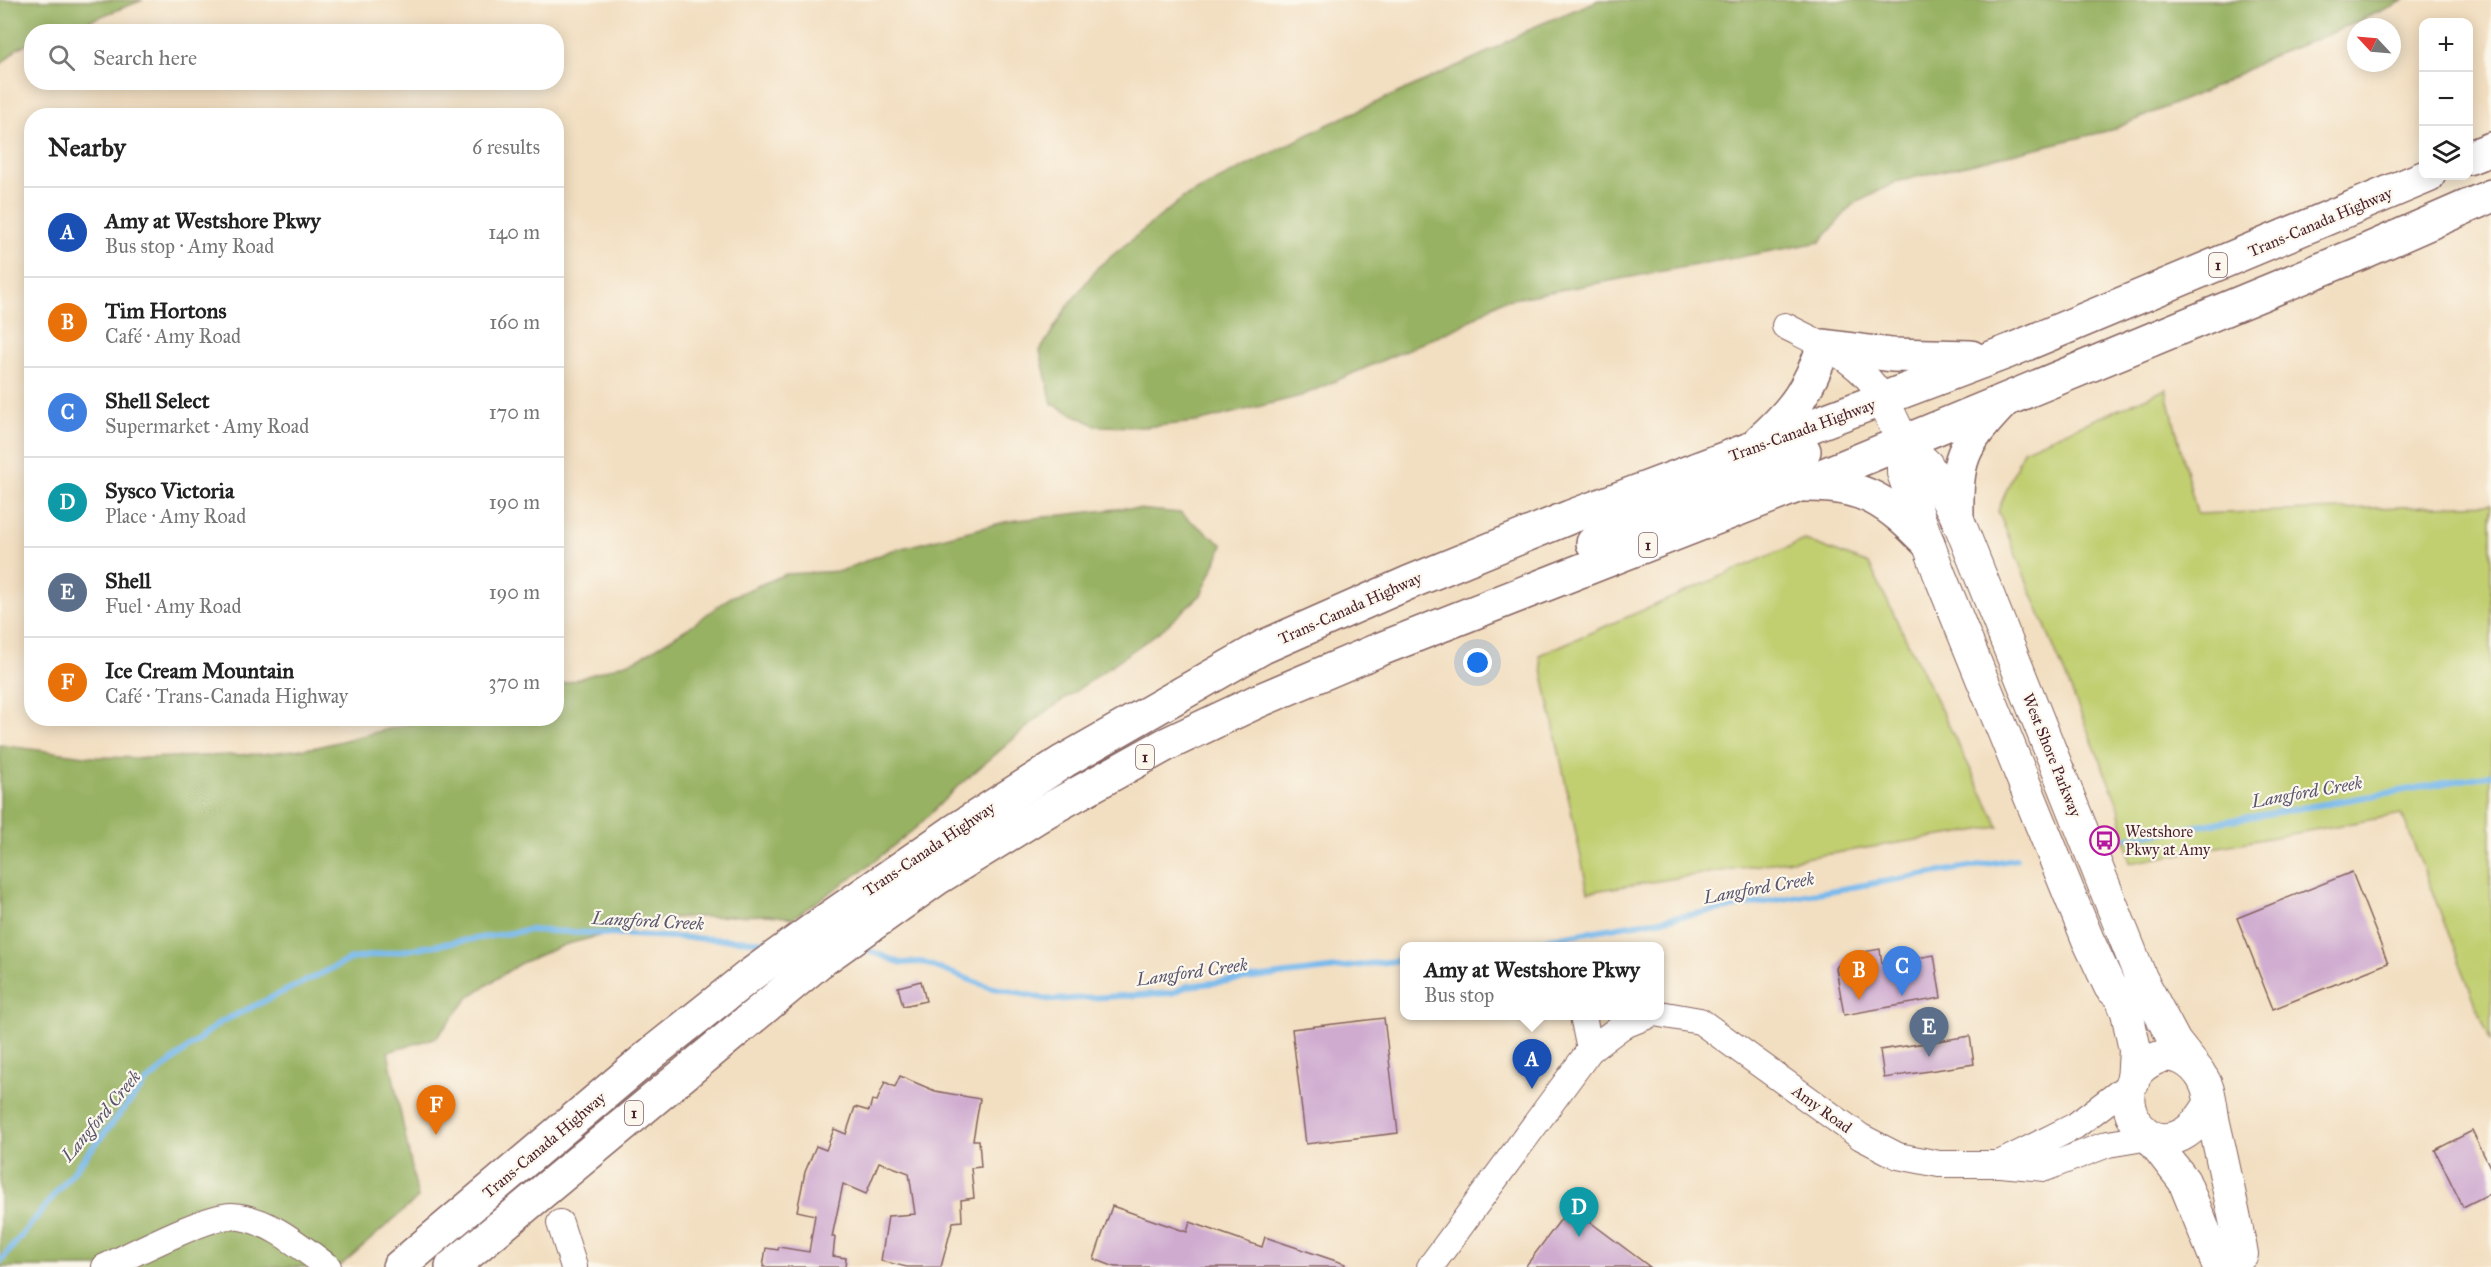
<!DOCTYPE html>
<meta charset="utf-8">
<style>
body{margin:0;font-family:"IM FELL Great Primer",serif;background:#f2f2f2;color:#222}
.controls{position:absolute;right:18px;top:18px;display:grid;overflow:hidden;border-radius:12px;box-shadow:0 3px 15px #0003}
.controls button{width:54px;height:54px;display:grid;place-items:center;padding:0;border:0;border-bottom:2px solid #e0e0e0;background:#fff;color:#222;font:30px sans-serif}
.compass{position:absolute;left:2347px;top:18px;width:54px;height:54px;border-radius:50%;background:#fff;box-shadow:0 3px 15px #0003;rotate:296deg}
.you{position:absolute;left:1478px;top:663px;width:21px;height:21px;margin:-15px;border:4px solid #fff;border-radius:50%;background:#1a73e8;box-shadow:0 0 0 9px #1a73e833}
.badge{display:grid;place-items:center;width:39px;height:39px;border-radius:50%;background:#0f766e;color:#fff;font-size:20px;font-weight:700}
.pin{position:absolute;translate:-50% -50px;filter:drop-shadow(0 2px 3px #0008)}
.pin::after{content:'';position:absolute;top:32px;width:21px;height:18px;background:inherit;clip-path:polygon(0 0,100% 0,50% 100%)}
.popup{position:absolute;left:1400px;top:942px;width:264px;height:78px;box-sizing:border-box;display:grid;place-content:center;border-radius:12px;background:#fff;filter:drop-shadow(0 2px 4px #0005);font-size:20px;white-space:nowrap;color:#767676}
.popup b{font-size:22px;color:#222}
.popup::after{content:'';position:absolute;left:50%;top:100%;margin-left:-12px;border:12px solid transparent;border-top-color:#fff}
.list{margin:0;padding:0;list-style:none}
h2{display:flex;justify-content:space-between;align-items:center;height:78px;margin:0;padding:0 24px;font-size:26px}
h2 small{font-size:20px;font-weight:400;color:#767676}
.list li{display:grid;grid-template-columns:39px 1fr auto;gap:18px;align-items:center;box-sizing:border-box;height:90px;padding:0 24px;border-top:2px solid #e0e0e0}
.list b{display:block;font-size:22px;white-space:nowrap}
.list p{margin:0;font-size:20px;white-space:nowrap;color:#767676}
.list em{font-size:20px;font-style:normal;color:#767676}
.icon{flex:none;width:33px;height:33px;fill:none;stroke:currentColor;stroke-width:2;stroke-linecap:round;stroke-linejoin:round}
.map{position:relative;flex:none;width:2491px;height:1267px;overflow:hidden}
.search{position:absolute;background:#fff;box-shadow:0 3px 15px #0003;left:24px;top:24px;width:540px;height:66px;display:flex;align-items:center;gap:15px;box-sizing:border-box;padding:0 21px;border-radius:24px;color:#767676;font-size:22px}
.panel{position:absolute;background:#fff;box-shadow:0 3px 15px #0003;left:24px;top:108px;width:540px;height:618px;border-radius:24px}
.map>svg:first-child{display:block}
.green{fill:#c1cf71;stroke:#86774e;stroke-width:1.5}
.forest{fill:#98b263;stroke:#716847;stroke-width:1.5}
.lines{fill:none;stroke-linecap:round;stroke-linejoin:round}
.stream{stroke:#78b9ec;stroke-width:6}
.building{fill:#cfabd0}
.minor-casing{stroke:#85625f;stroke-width:28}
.major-casing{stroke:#85625f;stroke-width:34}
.highway-casing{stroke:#85625f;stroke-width:36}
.minor{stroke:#fff;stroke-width:26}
.major{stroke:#fff;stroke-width:32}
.highway{stroke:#fff;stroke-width:33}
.labels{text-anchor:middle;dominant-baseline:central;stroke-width:4.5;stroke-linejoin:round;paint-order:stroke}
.shield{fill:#fbf7ec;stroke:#7f6065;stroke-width:1.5}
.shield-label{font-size:15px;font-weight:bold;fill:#4a1f2b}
.street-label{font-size:16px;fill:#4a1f2b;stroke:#fbf7ec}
.poi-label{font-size:16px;fill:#4a1f2b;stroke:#fbf7ec;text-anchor:start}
.water-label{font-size:18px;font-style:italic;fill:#5a556f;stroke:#fbf7ec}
</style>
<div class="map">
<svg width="2491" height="1267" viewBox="0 0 2491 1267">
<rect width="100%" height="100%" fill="#fbf7ec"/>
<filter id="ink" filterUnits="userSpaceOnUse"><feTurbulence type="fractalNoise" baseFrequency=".0167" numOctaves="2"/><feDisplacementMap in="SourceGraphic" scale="12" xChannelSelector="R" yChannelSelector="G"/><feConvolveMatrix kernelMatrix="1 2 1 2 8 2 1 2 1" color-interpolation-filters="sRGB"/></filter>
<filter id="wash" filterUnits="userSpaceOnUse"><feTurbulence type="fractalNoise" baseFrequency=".008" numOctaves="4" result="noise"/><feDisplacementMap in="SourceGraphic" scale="24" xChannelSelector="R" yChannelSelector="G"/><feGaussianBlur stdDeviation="1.35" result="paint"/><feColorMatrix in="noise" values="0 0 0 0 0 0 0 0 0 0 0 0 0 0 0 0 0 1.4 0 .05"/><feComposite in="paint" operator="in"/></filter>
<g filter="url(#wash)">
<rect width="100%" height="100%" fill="#f2dec0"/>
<!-- green -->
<g class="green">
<polygon points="2166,389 2197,514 2491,504 2491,1043 2402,814 2130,863 2119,807 1998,511 2023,450"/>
<polygon points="1805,540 1869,564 1999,827 1588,892 1539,655"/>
</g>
<!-- forest -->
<g class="forest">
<polygon points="0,0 143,0 63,31 32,32 31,43 18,48 0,65"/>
<polygon points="1599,0 2405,0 2327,35 2270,57 2217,86 2111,130 1896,182 1852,205 1820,242 1501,301 1461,326 1301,396 1197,422 1145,427 1097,426 1052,404 1040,351 1067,307 1098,267 1183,198 1329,124 1488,52 1536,26"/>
<polygon points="1125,508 1180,513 1223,545 1201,595 1163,629 1039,717 955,789 918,826 866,868 793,918 768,915 667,918 564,945 519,964 470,996 437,1037 388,1052 418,1198 339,1267 0,1267 0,745 93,757 147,758 262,754 317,747 429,719 556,718 557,686 638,659 688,628 731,597 786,574 841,571 890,551 1009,521"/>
</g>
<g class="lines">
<!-- stream -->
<g class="stream">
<polyline points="2129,838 2491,775"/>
<polyline points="1507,946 2016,859"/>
<polyline points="860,947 901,963 922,962 989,987 1052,1000 1173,993 1187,986 1404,960"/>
<polyline points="0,1262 145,1083 219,1023 351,959 529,930 776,942"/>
</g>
</g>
<g id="blocks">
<!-- building -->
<g class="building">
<polygon points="2352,872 2388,963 2273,1009 2237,918"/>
<polygon points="1880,949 1882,964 1934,955 1941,998 1844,1015 1836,968 1846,955"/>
<polygon points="921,981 926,1001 903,1006 898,987"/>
<polygon points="1384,1018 1398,1133 1306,1144 1292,1029"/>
<polygon points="1970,1036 1974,1064 1884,1078 1880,1050"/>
<polygon points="900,1076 935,1091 980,1099 973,1140 979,1140 981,1167 971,1168 974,1198 961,1200 962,1221 953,1222 941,1267 907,1267 881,1261 888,1216 915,1214 909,1173 879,1162 866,1194 843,1184 832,1237 835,1237 833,1256 846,1258 845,1267 763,1267 766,1248 778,1250 779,1247 809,1252 815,1215 797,1211 805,1172 816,1146 826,1150 834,1129 846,1134 855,1107 869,1111 872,1100 877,1101 885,1082 895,1087"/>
<polygon points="2472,1131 2491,1169 2491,1193 2463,1207 2435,1150"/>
<polygon points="1112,1206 1187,1232 1190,1222 1262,1247 1265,1237 1345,1264 1344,1267 1115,1267 1094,1259"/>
<polygon points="1570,1207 1650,1267 1525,1267"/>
</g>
</g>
</g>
<g filter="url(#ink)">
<use href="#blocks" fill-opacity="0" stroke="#85625f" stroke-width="1.5"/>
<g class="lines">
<defs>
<g id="minor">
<path d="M1785 326C1822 345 1863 361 1883 400"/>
<polyline points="1660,1014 1700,1021 1861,1137 1898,1156 1939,1164 2000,1164 2045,1168 2108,1144 2150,1137"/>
<polyline points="1583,1016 1590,1050"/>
<polyline points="2001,1163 2075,1126 2133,1082"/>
<polyline points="560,1223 574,1267"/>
<path d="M105 1267C131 1255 208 1215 232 1216 268 1218 301 1247 328 1267"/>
<polyline points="1430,1267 1590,1050 1622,1026 1647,1016"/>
</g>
<g id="major">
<polyline points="1883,400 1903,442 1927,465 1957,517 2141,978 2175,1042 2198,1071"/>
<polyline points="1903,442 1903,473 1939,573 2088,940 2110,987 2120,996 2127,1012 2135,1050 2133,1082"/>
<path d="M2210 1104C2159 1194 2088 1087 2157 1058 2175 1050 2194 1063 2203 1079 2211 1092 2211 1109 2214 1123 2224 1166 2233 1210 2242 1254"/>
<polyline points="2150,1137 2184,1181 2219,1267"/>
</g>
<g id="highway">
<polyline points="2468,158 2491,149"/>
<path d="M1761 440C1796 408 1808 390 1824 346L1892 355 1971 357"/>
<path d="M1805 485C1865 484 1888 502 1928 543"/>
<path d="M1957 517C1956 460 1961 446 2001 404"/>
<polyline points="1593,543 1804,451"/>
<polyline points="399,1267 656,1050 749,976 832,916 953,832 1064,761 1263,647 1408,583 1570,517 2007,352 2428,176"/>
<polyline points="452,1267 819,962 936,879 1048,810 1165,745 1258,701 1378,650 1797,486 2361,253 2491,196"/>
</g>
</defs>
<!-- minor casing -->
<use href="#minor" class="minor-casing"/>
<!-- major casing -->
<use href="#major" class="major-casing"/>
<!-- highway casing -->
<use href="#highway" class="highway-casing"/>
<!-- minor -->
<use href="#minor" class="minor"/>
<!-- major -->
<use href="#major" class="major"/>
<!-- highway -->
<use href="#highway" class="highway"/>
</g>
</g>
<!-- icons -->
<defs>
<symbol id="bus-ring" viewBox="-11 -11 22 22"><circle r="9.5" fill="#fbf7ec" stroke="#b5179e" stroke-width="1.5"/><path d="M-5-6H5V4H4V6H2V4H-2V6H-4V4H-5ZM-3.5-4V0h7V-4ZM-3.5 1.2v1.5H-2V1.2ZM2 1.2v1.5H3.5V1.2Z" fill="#b5179e"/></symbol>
</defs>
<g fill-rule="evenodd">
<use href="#bus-ring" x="2088" y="824" width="33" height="33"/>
</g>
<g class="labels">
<!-- shield labels -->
<g class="shield">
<rect x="2209" y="253" width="18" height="24" rx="4.5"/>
<rect x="1639" y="533" width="18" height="24" rx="4.5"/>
<rect x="1136" y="745" width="18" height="24" rx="4.5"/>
<rect x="625" y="1101" width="18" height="24" rx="4.5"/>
</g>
<g class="shield-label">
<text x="2218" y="265">1</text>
<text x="1648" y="545">1</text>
<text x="1145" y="757">1</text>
<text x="634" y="1113">1</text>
</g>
<!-- street labels -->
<g class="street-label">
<text transform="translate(2320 222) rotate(-23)">Trans-Canada Highway</text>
<text transform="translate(1802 430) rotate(-20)">Trans-Canada Highway</text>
<text transform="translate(1350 608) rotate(-24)">Trans-Canada Highway</text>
<text transform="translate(2052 755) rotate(68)">West Shore Parkway</text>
<text transform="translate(929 849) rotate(-34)">Trans-Canada Highway</text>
<text transform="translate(1822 1109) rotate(36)">Amy Road</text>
<text transform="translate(544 1145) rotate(-40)">Trans-Canada Highway</text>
</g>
<!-- poi labels -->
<g class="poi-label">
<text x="2125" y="831">Westshore<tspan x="2125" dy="18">Pkwy at Amy</tspan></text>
</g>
<!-- water labels -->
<g class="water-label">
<text transform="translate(2307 792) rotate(-10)">Langford Creek</text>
<text transform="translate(1759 888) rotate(-10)">Langford Creek</text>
<text transform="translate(648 921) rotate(3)">Langford Creek</text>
<text transform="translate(1192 972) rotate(-8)">Langford Creek</text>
<text transform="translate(101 1116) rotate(-50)">Langford Creek</text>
</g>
</g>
</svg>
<div class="controls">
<button>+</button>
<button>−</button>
<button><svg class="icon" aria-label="layers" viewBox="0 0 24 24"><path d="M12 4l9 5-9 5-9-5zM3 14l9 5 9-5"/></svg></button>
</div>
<svg class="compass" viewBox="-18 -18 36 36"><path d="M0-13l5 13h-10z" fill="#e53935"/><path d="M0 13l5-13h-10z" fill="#767676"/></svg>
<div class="you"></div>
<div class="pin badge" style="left:1532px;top:1089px;background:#1a4fb4">A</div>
<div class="popup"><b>Amy at Westshore Pkwy</b>Bus stop</div>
<div class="pin badge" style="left:1859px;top:1000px;background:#e8710a">B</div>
<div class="pin badge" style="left:1902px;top:996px;background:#3f7fe0">C</div>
<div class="pin badge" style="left:1579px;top:1237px;background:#0f9aa8">D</div>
<div class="pin badge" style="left:1929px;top:1057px;background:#5c6f8a">E</div>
<div class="pin badge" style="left:436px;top:1135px;background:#e8710a">F</div>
<div class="search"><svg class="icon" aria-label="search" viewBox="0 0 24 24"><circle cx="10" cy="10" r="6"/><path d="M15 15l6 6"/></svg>Search here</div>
<section class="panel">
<h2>Nearby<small>6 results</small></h2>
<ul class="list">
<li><span class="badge" style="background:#1a4fb4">A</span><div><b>Amy at Westshore Pkwy</b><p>Bus stop · Amy Road</p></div><em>140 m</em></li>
<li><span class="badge" style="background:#e8710a">B</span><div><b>Tim Hortons</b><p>Café · Amy Road</p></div><em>160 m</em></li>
<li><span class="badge" style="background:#3f7fe0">C</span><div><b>Shell Select</b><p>Supermarket · Amy Road</p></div><em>170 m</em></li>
<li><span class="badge" style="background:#0f9aa8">D</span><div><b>Sysco Victoria</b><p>Place · Amy Road</p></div><em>190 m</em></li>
<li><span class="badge" style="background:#5c6f8a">E</span><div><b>Shell</b><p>Fuel · Amy Road</p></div><em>190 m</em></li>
<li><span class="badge" style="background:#e8710a">F</span><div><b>Ice Cream Mountain</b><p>Café · Trans-Canada Highway</p></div><em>370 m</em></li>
</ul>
</section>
</div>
